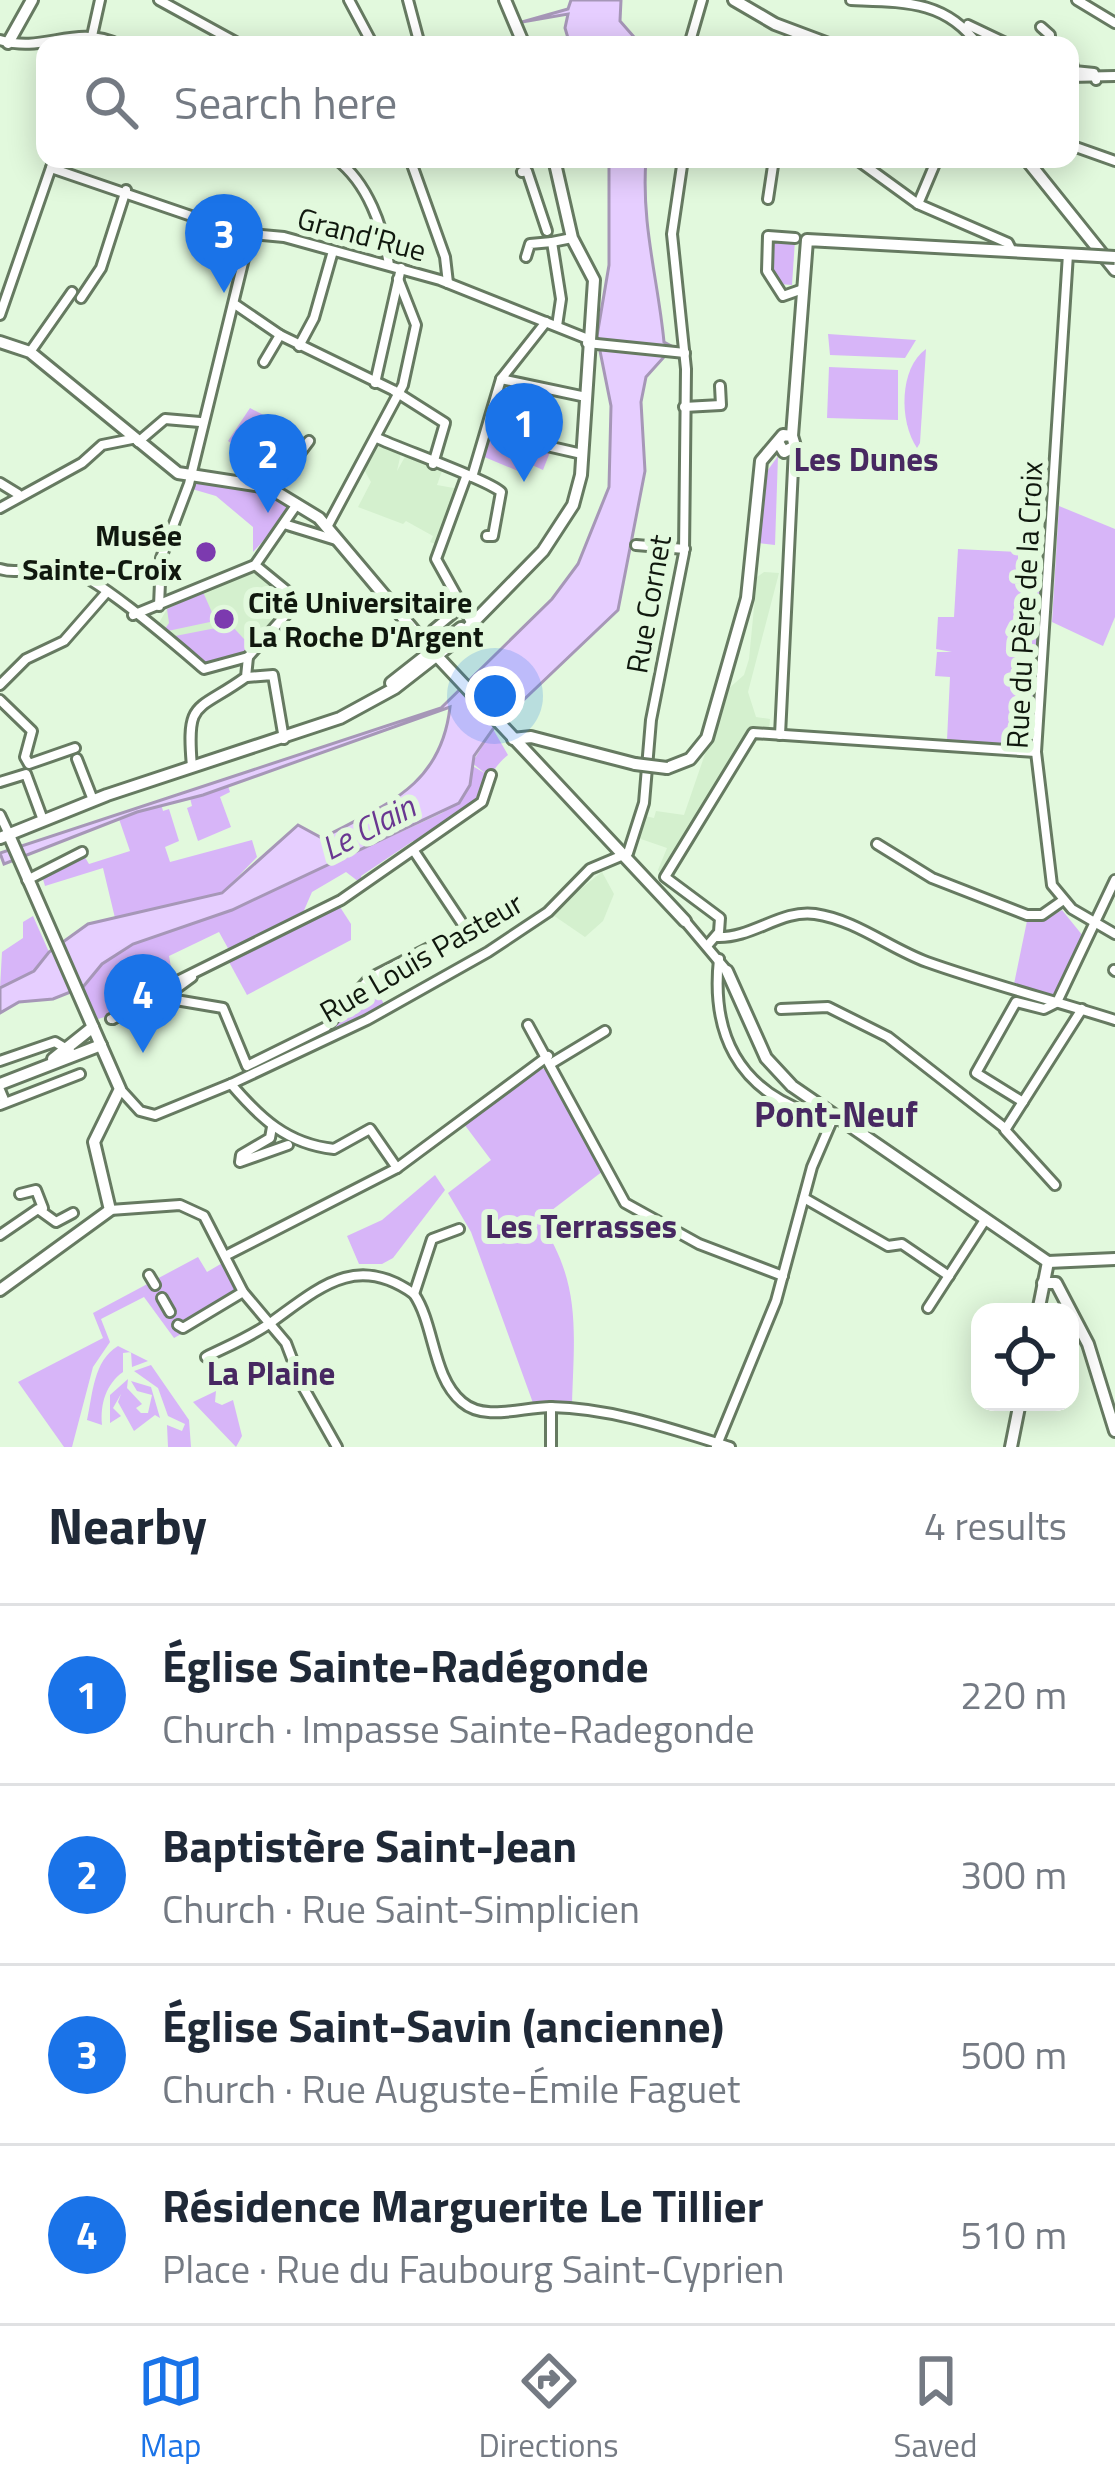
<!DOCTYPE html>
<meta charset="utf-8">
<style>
body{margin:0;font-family:"Titillium Web",sans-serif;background:#f6f6f7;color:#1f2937}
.controls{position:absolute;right:36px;bottom:36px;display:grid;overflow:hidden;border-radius:24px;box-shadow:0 6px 30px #0003}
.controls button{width:108px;height:108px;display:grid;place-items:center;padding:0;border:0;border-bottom:3px solid #e0e1e3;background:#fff;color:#1f2937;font:60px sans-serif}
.you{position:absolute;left:495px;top:696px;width:42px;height:42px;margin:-30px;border:9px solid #fff;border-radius:50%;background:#1a73e8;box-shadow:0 0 0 18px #1a73e833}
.badge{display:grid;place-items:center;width:78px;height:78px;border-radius:50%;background:#1a73e8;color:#fff;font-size:39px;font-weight:700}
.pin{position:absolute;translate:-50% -99px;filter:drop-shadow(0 3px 6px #0008)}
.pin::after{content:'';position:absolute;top:63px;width:42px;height:36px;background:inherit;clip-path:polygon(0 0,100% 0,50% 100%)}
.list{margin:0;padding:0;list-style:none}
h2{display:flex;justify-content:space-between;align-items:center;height:156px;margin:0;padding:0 48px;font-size:51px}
h2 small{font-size:39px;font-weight:400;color:#747a83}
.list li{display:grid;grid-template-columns:78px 1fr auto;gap:36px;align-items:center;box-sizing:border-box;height:180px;padding:0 48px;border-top:3px solid #e0e1e3}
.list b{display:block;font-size:45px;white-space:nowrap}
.list p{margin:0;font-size:39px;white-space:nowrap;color:#747a83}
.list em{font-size:39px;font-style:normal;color:#747a83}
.icon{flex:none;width:66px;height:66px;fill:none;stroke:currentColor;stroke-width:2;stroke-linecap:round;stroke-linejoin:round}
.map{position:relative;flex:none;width:1115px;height:1447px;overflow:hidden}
.search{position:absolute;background:#fff;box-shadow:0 6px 30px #0003;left:36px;right:36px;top:36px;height:132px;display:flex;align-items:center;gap:30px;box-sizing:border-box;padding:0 42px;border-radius:24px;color:#747a83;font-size:45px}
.sheet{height:876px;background:#fff}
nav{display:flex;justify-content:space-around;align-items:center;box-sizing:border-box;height:168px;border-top:3px solid #e0e1e3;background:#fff;font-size:33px;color:#747a83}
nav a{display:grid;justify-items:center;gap:6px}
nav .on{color:#1a73e8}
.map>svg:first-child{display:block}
.built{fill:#d4f0ce}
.green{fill:#d7b5f8}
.water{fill:#e6ceff;stroke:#a697b7;stroke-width:3}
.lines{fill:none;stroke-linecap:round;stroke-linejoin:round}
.street-casing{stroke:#667a61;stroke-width:14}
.secondary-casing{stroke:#667a61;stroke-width:16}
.street{stroke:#fff;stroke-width:8}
.secondary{stroke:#fff;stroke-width:10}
.secondary-bridge-casing{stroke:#667a61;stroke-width:16;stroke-linecap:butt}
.secondary-bridge{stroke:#fff;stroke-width:10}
.poi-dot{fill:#7c3aaf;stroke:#e2f9dd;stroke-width:4.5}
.labels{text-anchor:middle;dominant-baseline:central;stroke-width:12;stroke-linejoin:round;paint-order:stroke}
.street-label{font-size:30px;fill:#10180e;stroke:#e2f9dd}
.poi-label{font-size:30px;font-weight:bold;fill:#10180e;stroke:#e2f9dd;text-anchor:end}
.neighbourhood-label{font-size:33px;font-weight:bold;fill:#472861;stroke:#e2f9dd}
.water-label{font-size:33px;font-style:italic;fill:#693791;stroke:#e2f9dd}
.quarter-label{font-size:36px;font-weight:bold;fill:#472861;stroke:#e2f9dd}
</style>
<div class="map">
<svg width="1115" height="1447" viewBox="0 0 1115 1447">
<rect width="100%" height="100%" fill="#e2f9dd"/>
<!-- built -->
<g class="built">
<polygon points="378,443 401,453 397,471 406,455 442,471 437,485 459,489 438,545 430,542 433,536 406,521 403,524 358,507 371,482 362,466"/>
<polygon points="252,571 287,593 290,605 247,654 204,667 156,628 167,609"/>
<polygon points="764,572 779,573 748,692 756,717 770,719 769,731 752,729 662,879 658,870 667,848 638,838 645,816 654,818 656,811 684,815 727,690 744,675 749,659 757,577"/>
<polygon points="602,872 614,894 603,921 585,937 550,913"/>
</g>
<!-- green -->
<g class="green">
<polygon points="777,239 795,240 792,285 779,284 769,270 770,245"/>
<polygon points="828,334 916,340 905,358 830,355"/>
<path d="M926 349 920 443 917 448C899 422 899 368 926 349Z"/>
<polygon points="829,367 898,370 898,420 827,418"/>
<polygon points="250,408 269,418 249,455 228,441"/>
<polygon points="491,435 552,447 543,470 521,460 518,471 482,456"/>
<polygon points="778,456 775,545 759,543 765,474"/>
<path d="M197 483C227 485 271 485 290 511L253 552V527L216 496 192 489Z"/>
<polygon points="1059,506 1115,529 1115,617 1103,646 1052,622"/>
<polygon points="958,549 1018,552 1018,563 1045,564 1035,730 1016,746 947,740 950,677 935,676 937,652 952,652 936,649 938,617 954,617"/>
<polygon points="203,592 214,617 210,622 163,632 169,623 167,609"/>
<polygon points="216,624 232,626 244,639 264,638 247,654 204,667 170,637 216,628"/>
<path d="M493 729 508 755C492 768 490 779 480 795 466 815 438 833 418 847L413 841 361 876 363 885 346 872 312 892 302 915 235 949 229 950 219 932 169 956 171 967 128 983 111 1015 98 1019 83 987 102 964 133 944 232 910 442 813C462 800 470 790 471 765L486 774 472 763Z"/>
<polygon points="228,786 230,792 220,797 231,827 198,841 187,808 192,806 190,798"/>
<polygon points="161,804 163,811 169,809 179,841 165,847 170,862 252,840 257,857 222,893 115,918 103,868 45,886 42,876 83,854 89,864 130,851 119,819"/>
<polygon points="340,907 351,924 351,940 247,995 229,962"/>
<polygon points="1062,910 1083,936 1055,996 1014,984 1027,921 1041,922"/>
<polygon points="33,916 49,952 34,971 0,988 2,952 23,938 23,922"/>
<polygon points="370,978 385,1006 329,1033 326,1027"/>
<path d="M538 1068 551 1070 603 1171 539 1220C582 1283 574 1332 572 1405L533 1403 471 1232 448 1193 491 1160 464 1124Z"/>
<polygon points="435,1175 445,1190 393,1258 382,1264 359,1264 347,1236 382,1220"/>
<polygon points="198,1257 207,1272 224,1262 242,1300 174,1338 144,1297 101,1319 110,1342 93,1367 72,1447 64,1447 18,1382 103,1338 93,1313"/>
<path d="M118 1346 148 1361 132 1367 131 1352 123 1353V1372C106 1384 100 1404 102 1425L87 1420C93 1394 93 1361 118 1346Z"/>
<polygon points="151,1365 189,1420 191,1447 168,1447 167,1425 182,1431 185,1424 168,1416 158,1388 134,1371"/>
<polygon points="128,1379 127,1388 142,1404 136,1408 141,1413 148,1413 152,1395 137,1391 131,1381 151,1387 160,1418 155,1415 134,1431 118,1402 121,1394 113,1408 121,1416 110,1423 110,1395"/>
<polygon points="216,1391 215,1402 222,1405 233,1400 242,1436 236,1447 193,1402"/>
</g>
<!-- water -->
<g class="water">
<polygon points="571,0 621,0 620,21 641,45 570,45 565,28 568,14 522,22 568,9"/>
<path d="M609 159H646C641 225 658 279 664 342L673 347 646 377 641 402 645 471 618 610 493 729 474 756 470 785 459 803 232 910 133 944 102 964 83 987 53 999 19 1002 0 1013V988L34 971 49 952 88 924 222 893 298 825 322 838C385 805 441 787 450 707L203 795 137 812 4 864 0 853 441 708 552 599 578 564 609 487 611 406 597 336 609 265Z"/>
</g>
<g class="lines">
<defs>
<g id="street">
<polyline points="159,0 241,45"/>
<polyline points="349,0 373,45"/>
<polyline points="408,0 420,45"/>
<path d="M851 0C903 2 946 0 978 45"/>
<polyline points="1077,0 1115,23"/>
<polyline points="968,25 1010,45"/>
<polyline points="1041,27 1050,35 1050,45"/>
<path d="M0 40C45 54 74 23 120 45"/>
<polyline points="90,45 100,0"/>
<polyline points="689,45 702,0"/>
<polyline points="1070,54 1074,71 1094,73 1096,80"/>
<polyline points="1070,77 1115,76"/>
<polyline points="1070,145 1115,161"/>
<path d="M336 159C368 183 383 227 389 265"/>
<polyline points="410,159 445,257 448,283"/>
<polyline points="856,159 918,204 1008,243 1012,251"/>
<polyline points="51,168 241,233 284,237 440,280 588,339"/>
<polyline points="522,172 527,171 547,231"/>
<polyline points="768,199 774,159"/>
<polyline points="918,204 937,159"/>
<polyline points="795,238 768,236 767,271 783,296 803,289"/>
<polyline points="1068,254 1036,752 1052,885 1072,909 1115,934"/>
<polyline points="526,257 530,244 552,242"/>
<polyline points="81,298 101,268 126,190"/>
<polyline points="236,305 280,335 264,362"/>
<polyline points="0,315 54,159"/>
<polyline points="557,326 561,299 552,242 572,238"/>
<polyline points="280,335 393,390 445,423 433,464"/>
<polyline points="587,343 685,353"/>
<polyline points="299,346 314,318 333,251"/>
<polyline points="30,352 72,292"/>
<polyline points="501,379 586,397"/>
<polyline points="375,383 401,268"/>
<polyline points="684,407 721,405 720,386"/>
<polyline points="486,432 582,454"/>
<path d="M377 438C401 449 490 481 501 492L493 536H487"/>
<polyline points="138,442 165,419 200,422"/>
<polyline points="466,477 436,559 471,622"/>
<polyline points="472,477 501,379 546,322"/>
<polyline points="0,483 18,494"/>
<polyline points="272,490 309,441"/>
<polyline points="0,508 82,463 102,445 132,439"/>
<polyline points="284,524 336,540"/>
<polyline points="327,527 403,385 416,325 398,279"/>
<polyline points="636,545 685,549"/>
<path d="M0 569C21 576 43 563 65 568 96 575 177 646 204 669L248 657"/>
<polyline points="159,606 161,558 189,484 250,234"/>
<polyline points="133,615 255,565 297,504"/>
<polyline points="433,630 462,606"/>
<polyline points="247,677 273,675 284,739"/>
<polyline points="0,685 26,659 64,641 106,593"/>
<polyline points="0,700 32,731 25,757 29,764 75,748"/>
<polyline points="780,735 794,448"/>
<polyline points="77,759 93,800"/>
<path d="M192 767C186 698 196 713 246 677L248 657 293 607 288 592 255 565"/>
<polyline points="0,782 26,774 43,820"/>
<polyline points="0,815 7,830"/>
<polyline points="877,844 932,878 1027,915 1042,915 1062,901"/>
<polyline points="27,880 82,852"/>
<polyline points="685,921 727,971"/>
<path d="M716 937C752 939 781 909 815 914 856 920 889 948 927 962 989 984 1052 1000 1115 1020"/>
<polyline points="707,946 719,932 720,918 665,877 753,733 1036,752"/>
<path d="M719 959C711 1033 738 1088 809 1113L816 1103"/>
<polyline points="1114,970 1115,971"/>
<polyline points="164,998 223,1008 247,1066 326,1027 370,978 466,929 414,851"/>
<polyline points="1057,1002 1115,880"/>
<polyline points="781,1009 828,1007 888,1037 1006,1129"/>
<polyline points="111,1019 155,1004 192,977"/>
<polyline points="113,1019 133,1003 341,900 482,802 491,775"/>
<polyline points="528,1025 625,1203 699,1244 783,1276"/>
<polyline points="0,1061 55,1042 70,1051"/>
<polyline points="552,1063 605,1031"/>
<path d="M231 1084C260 1118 287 1144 334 1149L370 1129 397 1168"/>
<polyline points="120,1089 140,1111 155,1115 231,1084 367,1020 488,952 548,912 590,869 628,853 644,803 651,720 684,553 686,369 672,234 683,159"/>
<polyline points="0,1090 5,1102"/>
<polyline points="1023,1102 976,1073 1016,1002 1044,1009 1056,1003"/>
<polyline points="0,1105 80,1074"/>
<polyline points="272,1127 270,1138 241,1155 240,1162 288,1145"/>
<polyline points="1055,1185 1005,1130 1082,1009"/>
<polyline points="20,1194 36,1190 43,1208"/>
<polyline points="804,1198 888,1246 902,1244 949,1276"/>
<polyline points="110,1210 180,1205 204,1216 243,1292 286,1343 302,1385 337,1447"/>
<polyline points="0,1235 38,1209 56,1222 73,1213"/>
<polyline points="227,1255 397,1168 548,1056"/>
<polyline points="149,1275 155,1285"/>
<polyline points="414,1294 432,1239 459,1229"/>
<polyline points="162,1298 170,1312"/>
<polyline points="928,1308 985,1220"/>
<polyline points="178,1325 183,1328 243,1292"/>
<path d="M206 1357C228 1346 253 1336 273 1321 320 1287 357 1253 414 1294 435 1325 432 1377 462 1402 485 1422 522 1407 551 1407 611 1408 672 1429 730 1447"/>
<polyline points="551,1407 551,1447"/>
<polyline points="716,1447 776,1301 812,1167 834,1116"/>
</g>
<g id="secondary">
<polyline points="505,0 524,45"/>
<polyline points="734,0 775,24 831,45"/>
<polyline points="8,43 32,0"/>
<polyline points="1026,159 1115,270"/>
<polyline points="0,342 30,352 178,473 268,487 319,518 421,639 685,921"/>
<polyline points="792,436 807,240 1081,255"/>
<polyline points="391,683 461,628"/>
<polyline points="513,739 531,737 635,764"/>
<polyline points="667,768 690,759 707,738 747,598 761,461 783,435 792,436 795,446 784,452 778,442"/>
<polyline points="0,838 107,795 340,718 395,688 454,642 543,551 573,505 581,475 594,280 572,238 554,159"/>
<polyline points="727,971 766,1058 792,1086 1048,1262 1115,1259"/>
<polyline points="53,1059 93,1027"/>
<polyline points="0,1084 101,1045"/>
<polyline points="1043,1283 1056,1283 1088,1344 1115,1431"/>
<polyline points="0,1290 110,1210 94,1142 120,1089 8,833"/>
<polyline points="1038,1312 1048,1262"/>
<polyline points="1011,1447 1020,1402"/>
</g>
</defs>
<!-- street casing -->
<use href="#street" class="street-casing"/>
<!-- secondary casing -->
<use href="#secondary" class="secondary-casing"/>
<!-- street -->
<use href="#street" class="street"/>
<!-- secondary -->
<use href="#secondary" class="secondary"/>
<defs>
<g id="secondary-bridge">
<polyline points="1081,255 1115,257"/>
<polyline points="635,764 667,768"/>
</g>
</defs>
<!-- secondary-bridge casing -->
<use href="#secondary-bridge" class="secondary-bridge-casing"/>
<!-- secondary-bridge -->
<use href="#secondary-bridge" class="secondary-bridge"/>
</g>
<!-- markers -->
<g class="poi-dot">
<circle cx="206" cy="552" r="12"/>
<circle cx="224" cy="619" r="12"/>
</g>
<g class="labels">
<!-- street labels -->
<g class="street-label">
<text transform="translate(362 234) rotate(15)">Grand'Rue</text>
<text transform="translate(648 604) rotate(-80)">Rue Cornet</text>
<text transform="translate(1024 605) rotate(-87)">Rue du Père de la Croix</text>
<text transform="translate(421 957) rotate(-30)">Rue Louis Pasteur</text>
</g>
<!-- poi labels -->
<g class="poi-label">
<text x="182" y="535">Musée<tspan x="182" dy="34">Sainte-Croix</tspan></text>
<text x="248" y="602" text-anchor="start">Cité Universitaire<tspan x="248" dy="34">La Roche D'Argent</tspan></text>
</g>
<!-- neighbourhood labels -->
<g class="neighbourhood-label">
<text x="866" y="459">Les Dunes</text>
<text x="581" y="1226">Les Terrasses</text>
<text x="271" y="1373">La Plaine</text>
</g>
<!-- water labels -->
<g class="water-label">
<text transform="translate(368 827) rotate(-28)">Le Clain</text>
</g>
<!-- quarter labels -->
<g class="quarter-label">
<text x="836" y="1113">Pont-Neuf</text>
</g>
</g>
</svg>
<div class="controls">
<button><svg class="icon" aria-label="locate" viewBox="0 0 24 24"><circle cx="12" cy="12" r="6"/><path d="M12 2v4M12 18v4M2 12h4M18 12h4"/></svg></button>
</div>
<div class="you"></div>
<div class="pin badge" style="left:524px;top:482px">1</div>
<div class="pin badge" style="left:268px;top:513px">2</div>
<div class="pin badge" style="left:224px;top:293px">3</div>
<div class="pin badge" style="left:143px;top:1053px">4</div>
<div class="search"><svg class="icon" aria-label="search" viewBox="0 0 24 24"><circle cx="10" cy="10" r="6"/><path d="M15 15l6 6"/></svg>Search here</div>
</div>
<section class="sheet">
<h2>Nearby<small>4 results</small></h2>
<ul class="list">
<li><span class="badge">1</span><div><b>Église Sainte-Radégonde</b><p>Church · Impasse Sainte-Radegonde</p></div><em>220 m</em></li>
<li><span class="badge">2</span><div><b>Baptistère Saint-Jean</b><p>Church · Rue Saint-Simplicien</p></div><em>300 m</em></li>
<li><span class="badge">3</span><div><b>Église Saint-Savin (ancienne)</b><p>Church · Rue Auguste-Émile Faguet</p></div><em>500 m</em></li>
<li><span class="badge">4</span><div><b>Résidence Marguerite Le Tillier</b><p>Place · Rue du Faubourg Saint-Cyprien</p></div><em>510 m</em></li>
</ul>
</section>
<nav>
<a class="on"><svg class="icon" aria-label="map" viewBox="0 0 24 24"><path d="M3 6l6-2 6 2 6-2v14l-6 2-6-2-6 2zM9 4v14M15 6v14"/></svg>Map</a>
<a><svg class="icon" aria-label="directions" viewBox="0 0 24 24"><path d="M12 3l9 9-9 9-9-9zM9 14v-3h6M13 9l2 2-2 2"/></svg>Directions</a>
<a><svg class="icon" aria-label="saved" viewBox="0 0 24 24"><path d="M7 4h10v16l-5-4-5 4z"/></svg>Saved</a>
</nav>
